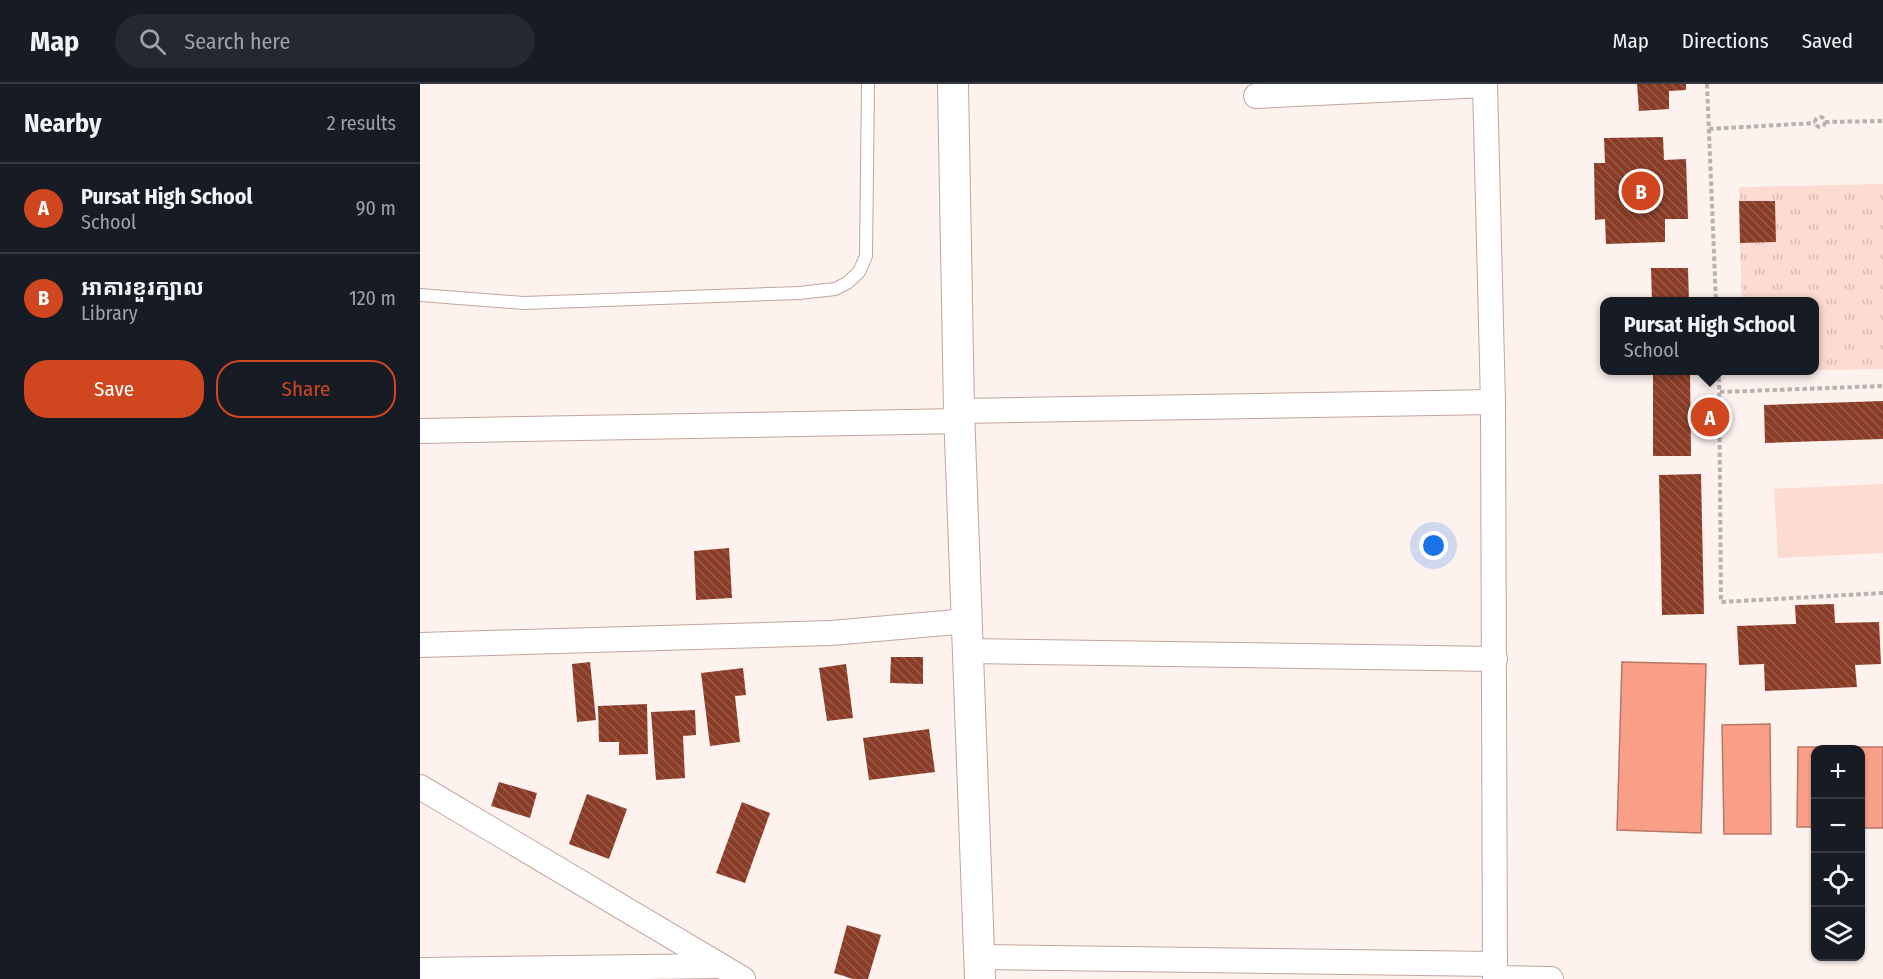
<!DOCTYPE html>
<meta charset="utf-8">
<style>
body{margin:0;font-family:"Fira Sans Condensed","Noto Sans Khmer",sans-serif;background:#242831;color:#f1f3f6}
.controls{position:absolute;right:18px;bottom:18px;display:grid;overflow:hidden;border-radius:12px;box-shadow:0 2px 4px #0004}
.controls button{width:54px;height:54px;display:grid;place-items:center;padding:0;border:0;border-bottom:2px solid #363941;background:#171b24;color:#f1f3f6;font:30px sans-serif}
.you{position:absolute;left:1014px;top:462px;width:21px;height:21px;margin:-15px;border:4px solid #fff;border-radius:50%;background:#1a73e8;box-shadow:0 0 0 9px #1a73e833}
.badge{display:grid;place-items:center;width:39px;height:39px;border-radius:50%;background:#d0471f;color:#fff;font-size:20px;font-weight:700}
.pin{position:absolute;translate:-50% -50%;border:3px solid #fff;box-shadow:0 2px 6px #0006}
.popup{position:absolute;left:1180px;top:213px;width:219px;height:78px;box-sizing:border-box;display:grid;place-content:center;border-radius:12px;background:#171b24;filter:drop-shadow(0 2px 4px #0005);font-size:20px;white-space:nowrap;color:#9ea1a6}
.popup b{font-size:22px;color:#f1f3f6}
.popup::after{content:'';position:absolute;left:50%;top:100%;margin-left:-12px;border:12px solid transparent;border-top-color:#171b24}
.list{margin:0;padding:0;list-style:none}
h2{display:flex;justify-content:space-between;align-items:center;height:78px;margin:0;padding:0 24px;font-size:26px}
h2 small{font-size:20px;font-weight:400;color:#9ea1a6}
.list li{display:grid;grid-template-columns:39px 1fr auto;gap:18px;align-items:center;box-sizing:border-box;height:90px;padding:0 24px;border-top:2px solid #363941}
.list b{display:block;font-size:22px;white-space:nowrap}
.list p{margin:0;font-size:20px;white-space:nowrap;color:#9ea1a6}
.list em{font-size:20px;font-style:normal;color:#9ea1a6}
.actions{display:flex;gap:12px;padding:18px 24px}
.actions a{flex:1;padding:14px 0;border:2px solid #d0471f;border-radius:24px;text-align:center;font-size:21px;color:#d0471f}
.actions .main{background:#d0471f;color:#fff}
.icon{flex:none;width:33px;height:33px;fill:none;stroke:currentColor;stroke-width:2;stroke-linecap:round;stroke-linejoin:round}
.map{position:relative;flex:none;width:1463px;height:895px;overflow:hidden}
header{display:flex;align-items:center;gap:36px;box-sizing:border-box;height:84px;padding:0 30px;background:#171b24;border-bottom:2px solid #363941}
header strong{font-size:28px}
nav{display:flex;gap:33px;margin-inline-start:auto;font-size:21px}
.search{width:420px;height:54px;background:#242831;display:flex;align-items:center;gap:15px;box-sizing:border-box;padding:0 21px;border-radius:33px;color:#9ea1a6;font-size:22px}
main{display:flex}
aside{flex:1;background:#171b24}
.map>svg:first-child{display:block}
.grass{fill:url(#grass-tufts)}
.garden{fill:#fbdbd2}
.water{fill:#f99f87;stroke:#b87665;stroke-width:1.5}
.building{fill:url(#building-back-hatch)}
.lines{fill:none;stroke-linecap:round;stroke-linejoin:round}
.service-casing{stroke:#c1a59d;stroke-width:14}
.minor-casing{stroke:#c1a59d;stroke-width:26}
.tertiary-casing{stroke:#c1a59d;stroke-width:32}
.path{stroke:#bbb0ad;stroke-width:4;stroke-dasharray:4.5 3;stroke-linecap:butt}
.service{stroke:#fff;stroke-width:12}
.minor{stroke:#fff;stroke-width:24}
.tertiary{stroke:#fff;stroke-width:30}
</style>
<header>
<strong>Map</strong>
<div class="search"><svg class="icon" aria-label="search" viewBox="0 0 24 24"><circle cx="10" cy="10" r="6"/><path d="M15 15l6 6"/></svg>Search here</div>
<nav><a>Map</a><a>Directions</a><a>Saved</a></nav>
</header>
<main>
<aside>
<h2>Nearby<small>2 results</small></h2>
<ul class="list">
<li><span class="badge">A</span><div><b>Pursat High School</b><p>School</p></div><em>90 m</em></li>
<li><span class="badge">B</span><div><b>អាគារខួរក្បាល</b><p>Library</p></div><em>120 m</em></li>
</ul>
<div class="actions"><a class="main">Save</a><a>Share</a></div>
</aside>
<div class="map">
<svg width="1463" height="895" viewBox="0 0 1463 895">
<defs>
<pattern id="grass-tufts" width="24" height="20" patternUnits="userSpaceOnUse" patternTransform="scale(1.5)"><rect width="24" height="20" fill="#fbdbd2"/><path d="M3 7l-1-3M5 7V3M7 7l1-3M15 17l-1-3M17 17v-4M19 17l1-3" fill="none" stroke="#d7bbb3"/></pattern>
<pattern id="building-back-hatch" width="6" height="6" patternUnits="userSpaceOnUse" patternTransform="scale(1.5)"><rect width="6" height="6" fill="#8a3c26"/><path d="M-1 5l2 2M0 0l6 6M5-1l2 2" fill="none" stroke="#975c4b"/></pattern>
</defs>
<rect width="100%" height="100%" fill="#fef2ef"/>
<!-- grass -->
<polygon class="grass" points="1463,100 1463,285 1395,286 1395,218 1322,217 1320,159 1356,158 1355,117 1319,117 1319,103"/>
<!-- garden -->
<polygon class="garden" points="1463,400 1463,469 1358,474 1354,405"/>
<!-- water -->
<g class="water">
<polygon points="1202,578 1286,580 1281,749 1197,746"/>
<polygon points="1350,640 1351,750 1304,750 1302,641"/>
<polygon points="1378,663 1463,663 1463,744 1441,744 1440,666 1396,666 1395,743 1377,743"/>
</g>
<!-- building -->
<g class="building">
<polygon points="1217,0 1266,0 1266,6 1249,7 1249,25 1219,27"/>
<polygon points="1243,53 1244,76 1266,75 1268,135 1245,135 1245,158 1186,160 1185,135 1175,136 1174,79 1185,79 1184,54"/>
<polygon points="1319,117 1355,117 1356,158 1320,159"/>
<polygon points="1231,184 1268,184 1269,218 1232,218"/>
<polygon points="1233,286 1270,286 1271,372 1233,372"/>
<polygon points="1463,317 1463,355 1345,359 1344,321"/>
<polygon points="1281,390 1284,530 1242,531 1239,391"/>
<polygon points="309,464 312,514 276,516 274,467"/>
<polygon points="1414,520 1415,539 1459,538 1461,580 1435,581 1437,603 1345,607 1344,580 1319,581 1317,542 1376,540 1375,521"/>
<polygon points="471,573 503,573 503,600 470,599"/>
<polygon points="170,578 176,636 157,638 152,580"/>
<polygon points="426,580 433,634 407,637 399,584"/>
<polygon points="323,584 326,611 315,612 320,658 290,662 281,589"/>
<polygon points="227,620 228,670 199,671 199,658 179,658 178,622"/>
<polygon points="275,626 276,651 263,652 265,694 236,696 231,628"/>
<polygon points="509,645 515,688 449,696 443,654"/>
<polygon points="79,698 117,709 110,734 71,722"/>
<polygon points="167,710 207,725 189,775 149,760"/>
<polygon points="322,718 350,729 325,799 296,789"/>
<polygon points="427,841 461,851 448,895 433,895 414,889"/>
</g>
<g class="lines">
<defs>
<polyline id="service" points="0,211 104,219 379,209 415,205 427,199 439,188 446,172 448,0"/>
<g id="minor">
<polyline points="1065,0 1073,318 1075,895"/>
<polyline points="836,12 1065,1"/>
<polyline points="539,327 1073,318"/>
<polyline points="0,347 540,337"/>
<polyline points="0,561 411,549 548,537"/>
<polyline points="549,567 1075,575"/>
<polyline points="0,703 323,895"/>
<polyline points="560,873 1075,880"/>
<polyline points="0,886 300,882"/>
<polyline points="1075,894 1131,895"/>
</g>
<polyline id="tertiary" points="533,0 539,327 560,895"/>
</defs>
<!-- service casing -->
<use href="#service" class="service-casing"/>
<!-- minor casing -->
<use href="#minor" class="minor-casing"/>
<!-- tertiary casing -->
<use href="#tertiary" class="tertiary-casing"/>
<!-- path -->
<g class="path">
<polyline points="1287,0 1296,218"/>
<circle cx="1400" cy="38" r="5"/>
<polyline points="1405,38 1463,37"/>
<polyline points="1289,45 1395,39"/>
<polyline points="1299,286 1301,518 1463,509"/>
<polyline points="1300,308 1463,302"/>
</g>
<!-- service -->
<use href="#service" class="service"/>
<!-- minor -->
<use href="#minor" class="minor"/>
<!-- tertiary -->
<use href="#tertiary" class="tertiary"/>
</g>
</svg>
<div class="controls">
<button>+</button>
<button>−</button>
<button><svg class="icon" aria-label="locate" viewBox="0 0 24 24"><circle cx="12" cy="12" r="6"/><path d="M12 2v4M12 18v4M2 12h4M18 12h4"/></svg></button>
<button><svg class="icon" aria-label="layers" viewBox="0 0 24 24"><path d="M12 4l9 5-9 5-9-5zM3 14l9 5 9-5"/></svg></button>
</div>
<div class="you"></div>
<div class="pin badge" style="left:1290px;top:333px">A</div>
<div class="popup"><b>Pursat High School</b>School</div>
<div class="pin badge" style="left:1221px;top:107px">B</div>
</div>
</main>
